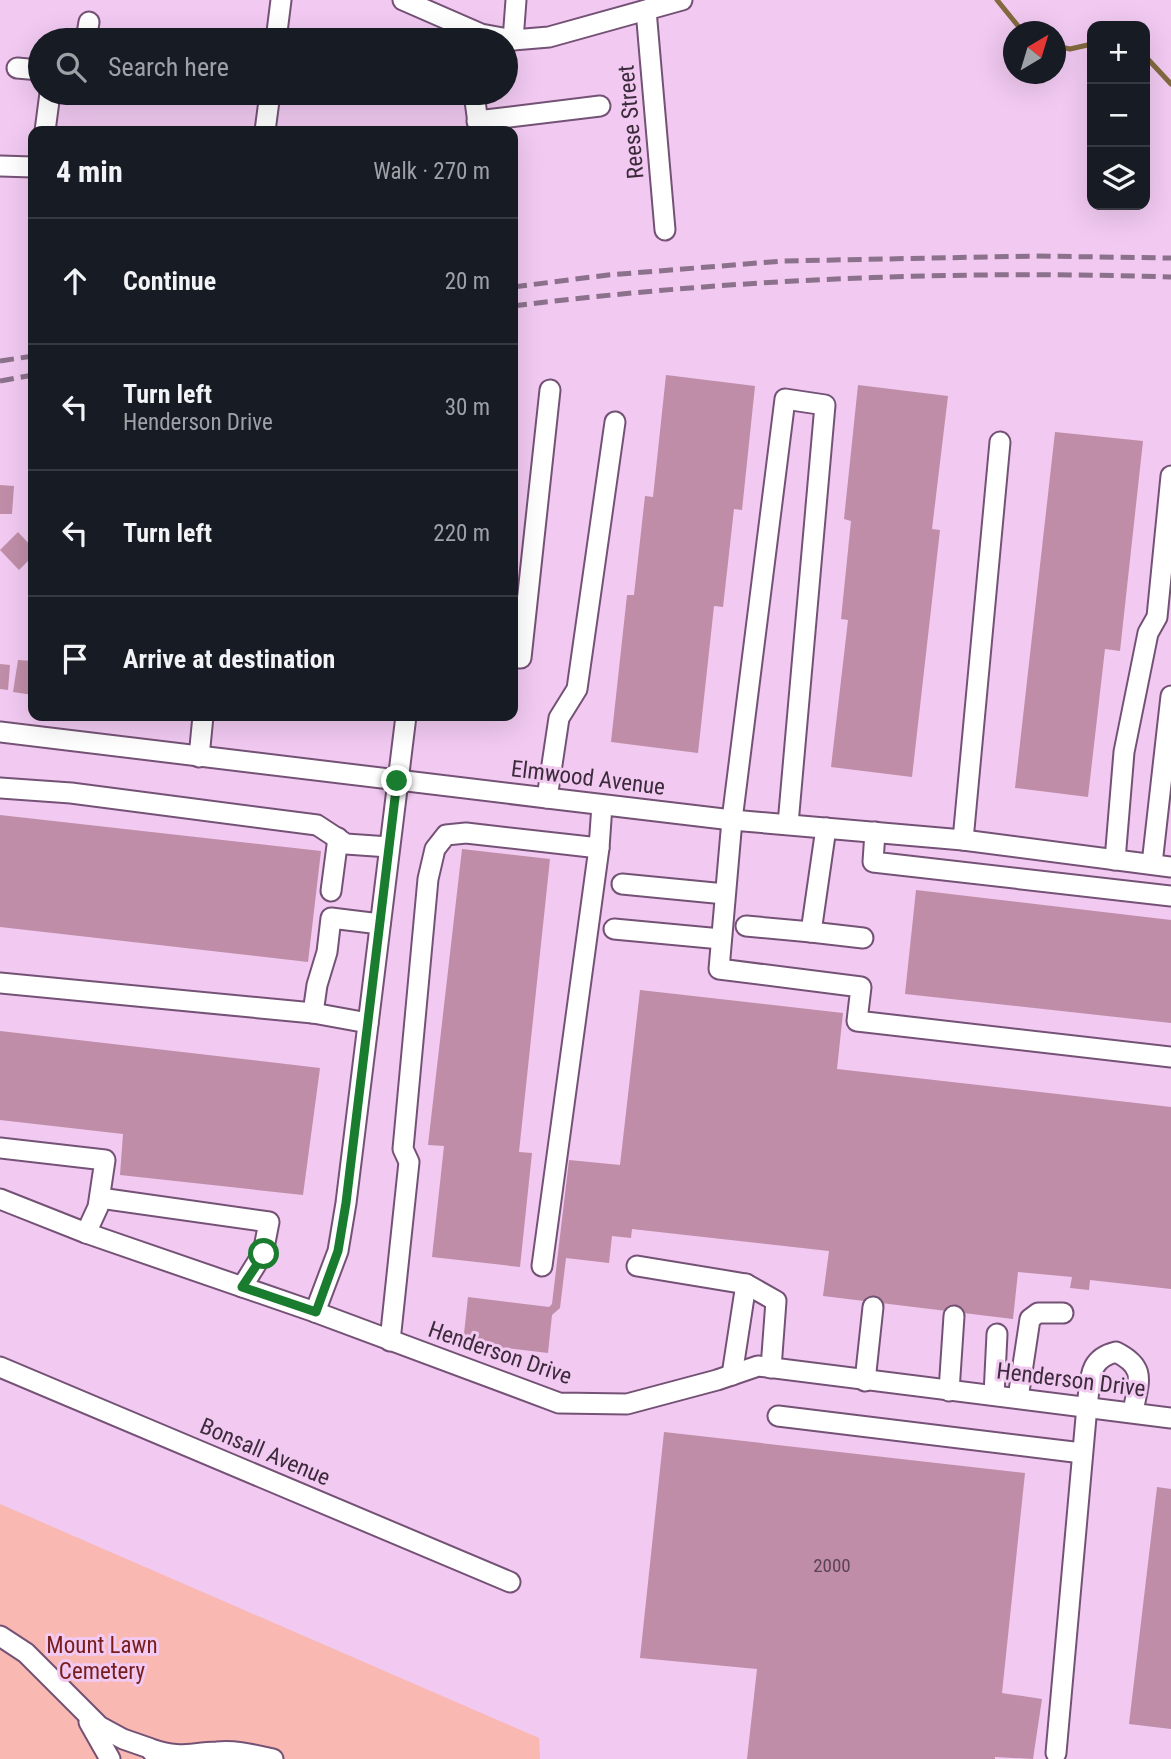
<!DOCTYPE html>
<meta charset="utf-8">
<style>
body{margin:0;font-family:"Roboto Condensed",sans-serif;background:#242831;color:#f1f3f6}
.controls{position:absolute;right:21px;top:21px;display:grid;overflow:hidden;border-radius:14px;box-shadow:0 7px 28px #0002}
.controls button{width:63px;height:63px;display:grid;place-items:center;padding:0;border:0;border-bottom:2px solid #363941;background:#171b24;color:#f1f3f6;font:35px sans-serif}
.compass{position:absolute;left:1003px;top:21px;width:63px;height:63px;border-radius:50%;background:#171b24;box-shadow:0 7px 28px #0002;rotate:38deg}
.stop{position:absolute;width:21px;height:21px;margin:-16px;border:5px solid #1a7c2f;border-radius:50%;background:#fff}
.stop.end{background:#1a7c2f;border-color:#fff;box-shadow:0 2px 7px #0008}
.list{margin:0;padding:0;list-style:none}
h2{display:flex;justify-content:space-between;align-items:center;height:91px;margin:0;padding:0 28px;font-size:30px}
h2 small{font-size:23px;font-weight:400;color:#9ea1a6}
.list li{display:grid;grid-template-columns:46px 1fr auto;gap:21px;align-items:center;box-sizing:border-box;height:126px;padding:0 28px;border-top:2px solid #363941}
.list b{display:block;font-size:26px;white-space:nowrap}
.list p{margin:0;font-size:23px;white-space:nowrap;color:#9ea1a6}
.list em{font-size:23px;font-style:normal;color:#9ea1a6}
.icon{flex:none;width:38px;height:38px;fill:none;stroke:currentColor;stroke-width:2;stroke-linecap:round;stroke-linejoin:round}
.map{position:relative;flex:none;width:1171px;height:1759px;overflow:hidden}
.search{position:absolute;background:#171b24;box-shadow:0 7px 28px #0002;left:28px;top:28px;width:490px;height:77px;display:flex;align-items:center;gap:18px;box-sizing:border-box;padding:0 24px;border-radius:38px;color:#9ea1a6;font-size:26px}
.panel{position:absolute;background:#171b24;box-shadow:0 7px 28px #0002;left:28px;top:126px;width:490px;height:595px;border-radius:14px}
.map>svg:first-child{display:block}
.green{fill:#f9b8b1}
.lines{fill:none;stroke-linecap:round;stroke-linejoin:round}
.stream{stroke:#82693f;stroke-width:5}
.building{fill:#bf8da7}
.minor-casing{stroke:#745275;stroke-width:23}
.minor{stroke:#fff;stroke-width:19}
.rail{stroke:#8b718b;stroke-width:5;stroke-dasharray:14 7;stroke-linecap:butt}
.route{stroke:#1a7c2f;stroke-width:9}
.labels{text-anchor:middle;dominant-baseline:central;stroke-width:6;stroke-linejoin:round;paint-order:stroke}
.number-label{font-size:19px;fill:#5c4456}
.street-label{font-size:23px;fill:#3b2b3b;stroke:#f1c9f1}
.park-label{font-size:23px;fill:#771e1c;stroke:#f1c9f1}
</style>
<div class="map">
<svg width="1171" height="1759" viewBox="0 0 1171 1759">
<rect width="100%" height="100%" fill="#f1c9f1"/>
<!-- green -->
<polygon class="green" points="0,1504 539,1738 540,1759 0,1759"/>
<g class="lines">
<!-- stream -->
<g class="stream">
<polyline points="997,0 1023,32"/>
<polyline points="1056,46 1070,49 1092,44"/>
<polyline points="1145,56 1171,84"/>
</g>
</g>
<!-- building -->
<g class="building">
<polygon points="666,375 755,386 742,510 734,509 723,607 714,606 698,753 611,742 627,595 634,595 645,496 653,497"/>
<polygon points="858,385 948,396 932,529 940,530 912,777 831,767 848,620 841,619 851,521 844,519"/>
<polygon points="1055,432 1143,441 1120,651 1105,649 1088,797 1015,788"/>
<polygon points="0,485 14,486 12,514 0,514"/>
<polygon points="18,532 33,548 33,556 19,570 0,550"/>
<polygon points="18,660 33,661 33,695 13,692"/>
<polygon points="0,664 10,665 8,690 0,689"/>
<polygon points="0,815 321,851 308,962 0,927"/>
<polygon points="462,849 550,859 519,1152 532,1153 520,1267 432,1257 444,1146 428,1145"/>
<polygon points="916,890 1171,920 1171,1023 905,994"/>
<polygon points="640,990 843,1013 837,1069 1171,1107 1171,1289 1090,1280 1089,1290 1070,1288 1072,1277 1018,1272 1013,1319 823,1296 829,1251 632,1229 631,1238 612,1236 609,1263 566,1258 560,1308 552,1315 548,1353 463,1343 468,1297 549,1307 552,1304 569,1160 620,1165"/>
<polygon points="0,1031 320,1068 303,1195 120,1175 123,1134 0,1120"/>
<polygon points="664,1432 1025,1473 1002,1693 1042,1699 1033,1759 995,1757 995,1759 747,1759 757,1669 640,1658"/>
<polygon points="1157,1487 1171,1489 1171,1729 1129,1724"/>
</g>
<g class="lines">
<defs>
<g id="minor">
<polyline points="403,0 481,34 513,40 549,37 682,0"/>
<polyline points="646,10 665,230"/>
<polyline points="86,40 89,22"/>
<polyline points="276,40 281,0"/>
<polyline points="513,40 516,0"/>
<polyline points="17,68 40,70"/>
<polyline points="474,93 479,131"/>
<polyline points="477,121 600,106"/>
<polyline points="45,131 50,93"/>
<polyline points="265,131 270,93"/>
<polyline points="0,166 33,167"/>
<polyline points="513,658 521,658 550,390"/>
<polyline points="0,732 547,798 732,820 963,840 1171,867"/>
<polyline points="199,757 203,716"/>
<polyline points="0,788 71,793 317,825 346,844 389,847"/>
<polyline points="547,798 559,718 577,689 615,422"/>
<polyline points="788,824 825,405 785,399 732,820 719,969 861,987 857,1021 1171,1057"/>
<polyline points="826,828 811,932 863,938"/>
<polyline points="875,832 873,862 1171,896"/>
<polyline points="963,840 1000,442"/>
<polyline points="1115,860 1124,752 1148,633 1157,617 1171,476"/>
<polyline points="1152,864 1171,696"/>
<polyline points="622,884 725,894"/>
<polyline points="331,891 338,838"/>
<polyline points="746,926 811,932"/>
<polyline points="614,929 721,939"/>
<polyline points="0,983 313,1013 368,1023"/>
<polyline points="313,1013 317,985 327,952 331,918 380,924"/>
<polyline points="0,1148 105,1160 98,1207 86,1233"/>
<polyline points="100,1198 269,1222 263,1253 242,1287"/>
<polyline points="0,1199 86,1233 315,1312 559,1403 627,1404 717,1380 758,1366 1171,1418"/>
<polyline points="542,1266 599,848"/>
<polyline points="637,1266 746,1284 732,1375"/>
<polyline points="746,1284 776,1301 771,1368"/>
<polyline points="315,1312 338,1251 346,1203 406,716"/>
<polyline points="390,1341 409,1162 403,1149 428,879 435,849 446,835 466,833 599,848 602,805"/>
<polyline points="0,1367 510,1582"/>
<polyline points="865,1381 873,1307"/>
<polyline points="949,1391 954,1316"/>
<polyline points="994,1395 997,1334"/>
<polyline points="1018,1398 1030,1319 1038,1313 1063,1313"/>
<polyline points="778,1416 1082,1453"/>
<polyline points="0,1636 26,1653 99,1726 123,1739 149,1748 159,1759"/>
<polyline points="89,1722 110,1759"/>
<path d="M151 1749C181 1759 187 1753 217 1752 236 1750 254 1755 273 1759"/>
<path d="M1056 1753 1087 1406C1091 1380 1087 1359 1116 1352 1148 1368 1138 1382 1133 1412"/>
</g>
</defs>
<!-- minor casing -->
<use href="#minor" class="minor-casing"/>
<!-- minor -->
<use href="#minor" class="minor"/>
<!-- rail -->
<g class="rail">
<polyline points="513,287 608,275 783,261 1036,256 1171,258"/>
<path d="M513 306C730 279 952 270 1171 277"/>
<polyline points="0,361 33,356"/>
<polyline points="0,381 33,375"/>
</g>
</g>
<g class="lines">
<!-- route -->
<polyline class="route" points="264,1254 242,1287 316,1312 338,1251 346,1203 397,781"/>
</g>
<g class="labels">
<!-- number labels -->
<g class="number-label">
<text x="832" y="1565">2000</text>
</g>
<!-- street labels -->
<g class="street-label">
<text transform="translate(631 122) rotate(-95)">Reese Street</text>
<text transform="translate(588 778) rotate(7)">Elmwood Avenue</text>
<text transform="translate(500 1353) rotate(19)">Henderson Drive</text>
<text transform="translate(1071 1380) rotate(7)">Henderson Drive</text>
<text transform="translate(265 1452) rotate(23)">Bonsall Avenue</text>
</g>
<!-- park labels -->
<g class="park-label">
<text x="102" y="1645">Mount Lawn<tspan x="102" dy="26">Cemetery</tspan></text>
</g>
</g>
</svg>
<div class="controls">
<button>+</button>
<button>−</button>
<button><svg class="icon" aria-label="layers" viewBox="0 0 24 24"><path d="M12 4l9 5-9 5-9-5zM3 14l9 5 9-5"/></svg></button>
</div>
<svg class="compass" viewBox="-18 -18 36 36"><path d="M0-13l5 13h-10z" fill="#e53935"/><path d="M0 13l5-13h-10z" fill="#9ea1a6"/></svg>
<div class="stop" style="left:264px;top:1254px"></div>
<div class="stop end" style="left:397px;top:781px"></div>
<div class="search"><svg class="icon" aria-label="search" viewBox="0 0 24 24"><circle cx="10" cy="10" r="6"/><path d="M15 15l6 6"/></svg>Search here</div>
<section class="panel">
<h2>4 min<small>Walk · 270 m</small></h2>
<ul class="list">
<li><svg class="icon" aria-label="ahead" viewBox="0 0 24 24"><path d="M12 20V5M6 11l6-6 6 6"/></svg><div><b>Continue</b></div><em>20 m</em></li>
<li><svg class="icon" aria-label="left" viewBox="0 0 24 24"><path d="M17 20v-9H6M10 6l-5 5 5 5"/></svg><div><b>Turn left</b><p>Henderson Drive</p></div><em>30 m</em></li>
<li><svg class="icon" aria-label="left" viewBox="0 0 24 24"><path d="M17 20v-9H6M10 6l-5 5 5 5"/></svg><div><b>Turn left</b></div><em>220 m</em></li>
<li><svg class="icon" aria-label="arrive" viewBox="0 0 24 24"><path d="M6 21V4h12l-3 4 3 4H6"/></svg><div><b>Arrive at destination</b></div></li>
</ul>
</section>
</div>
